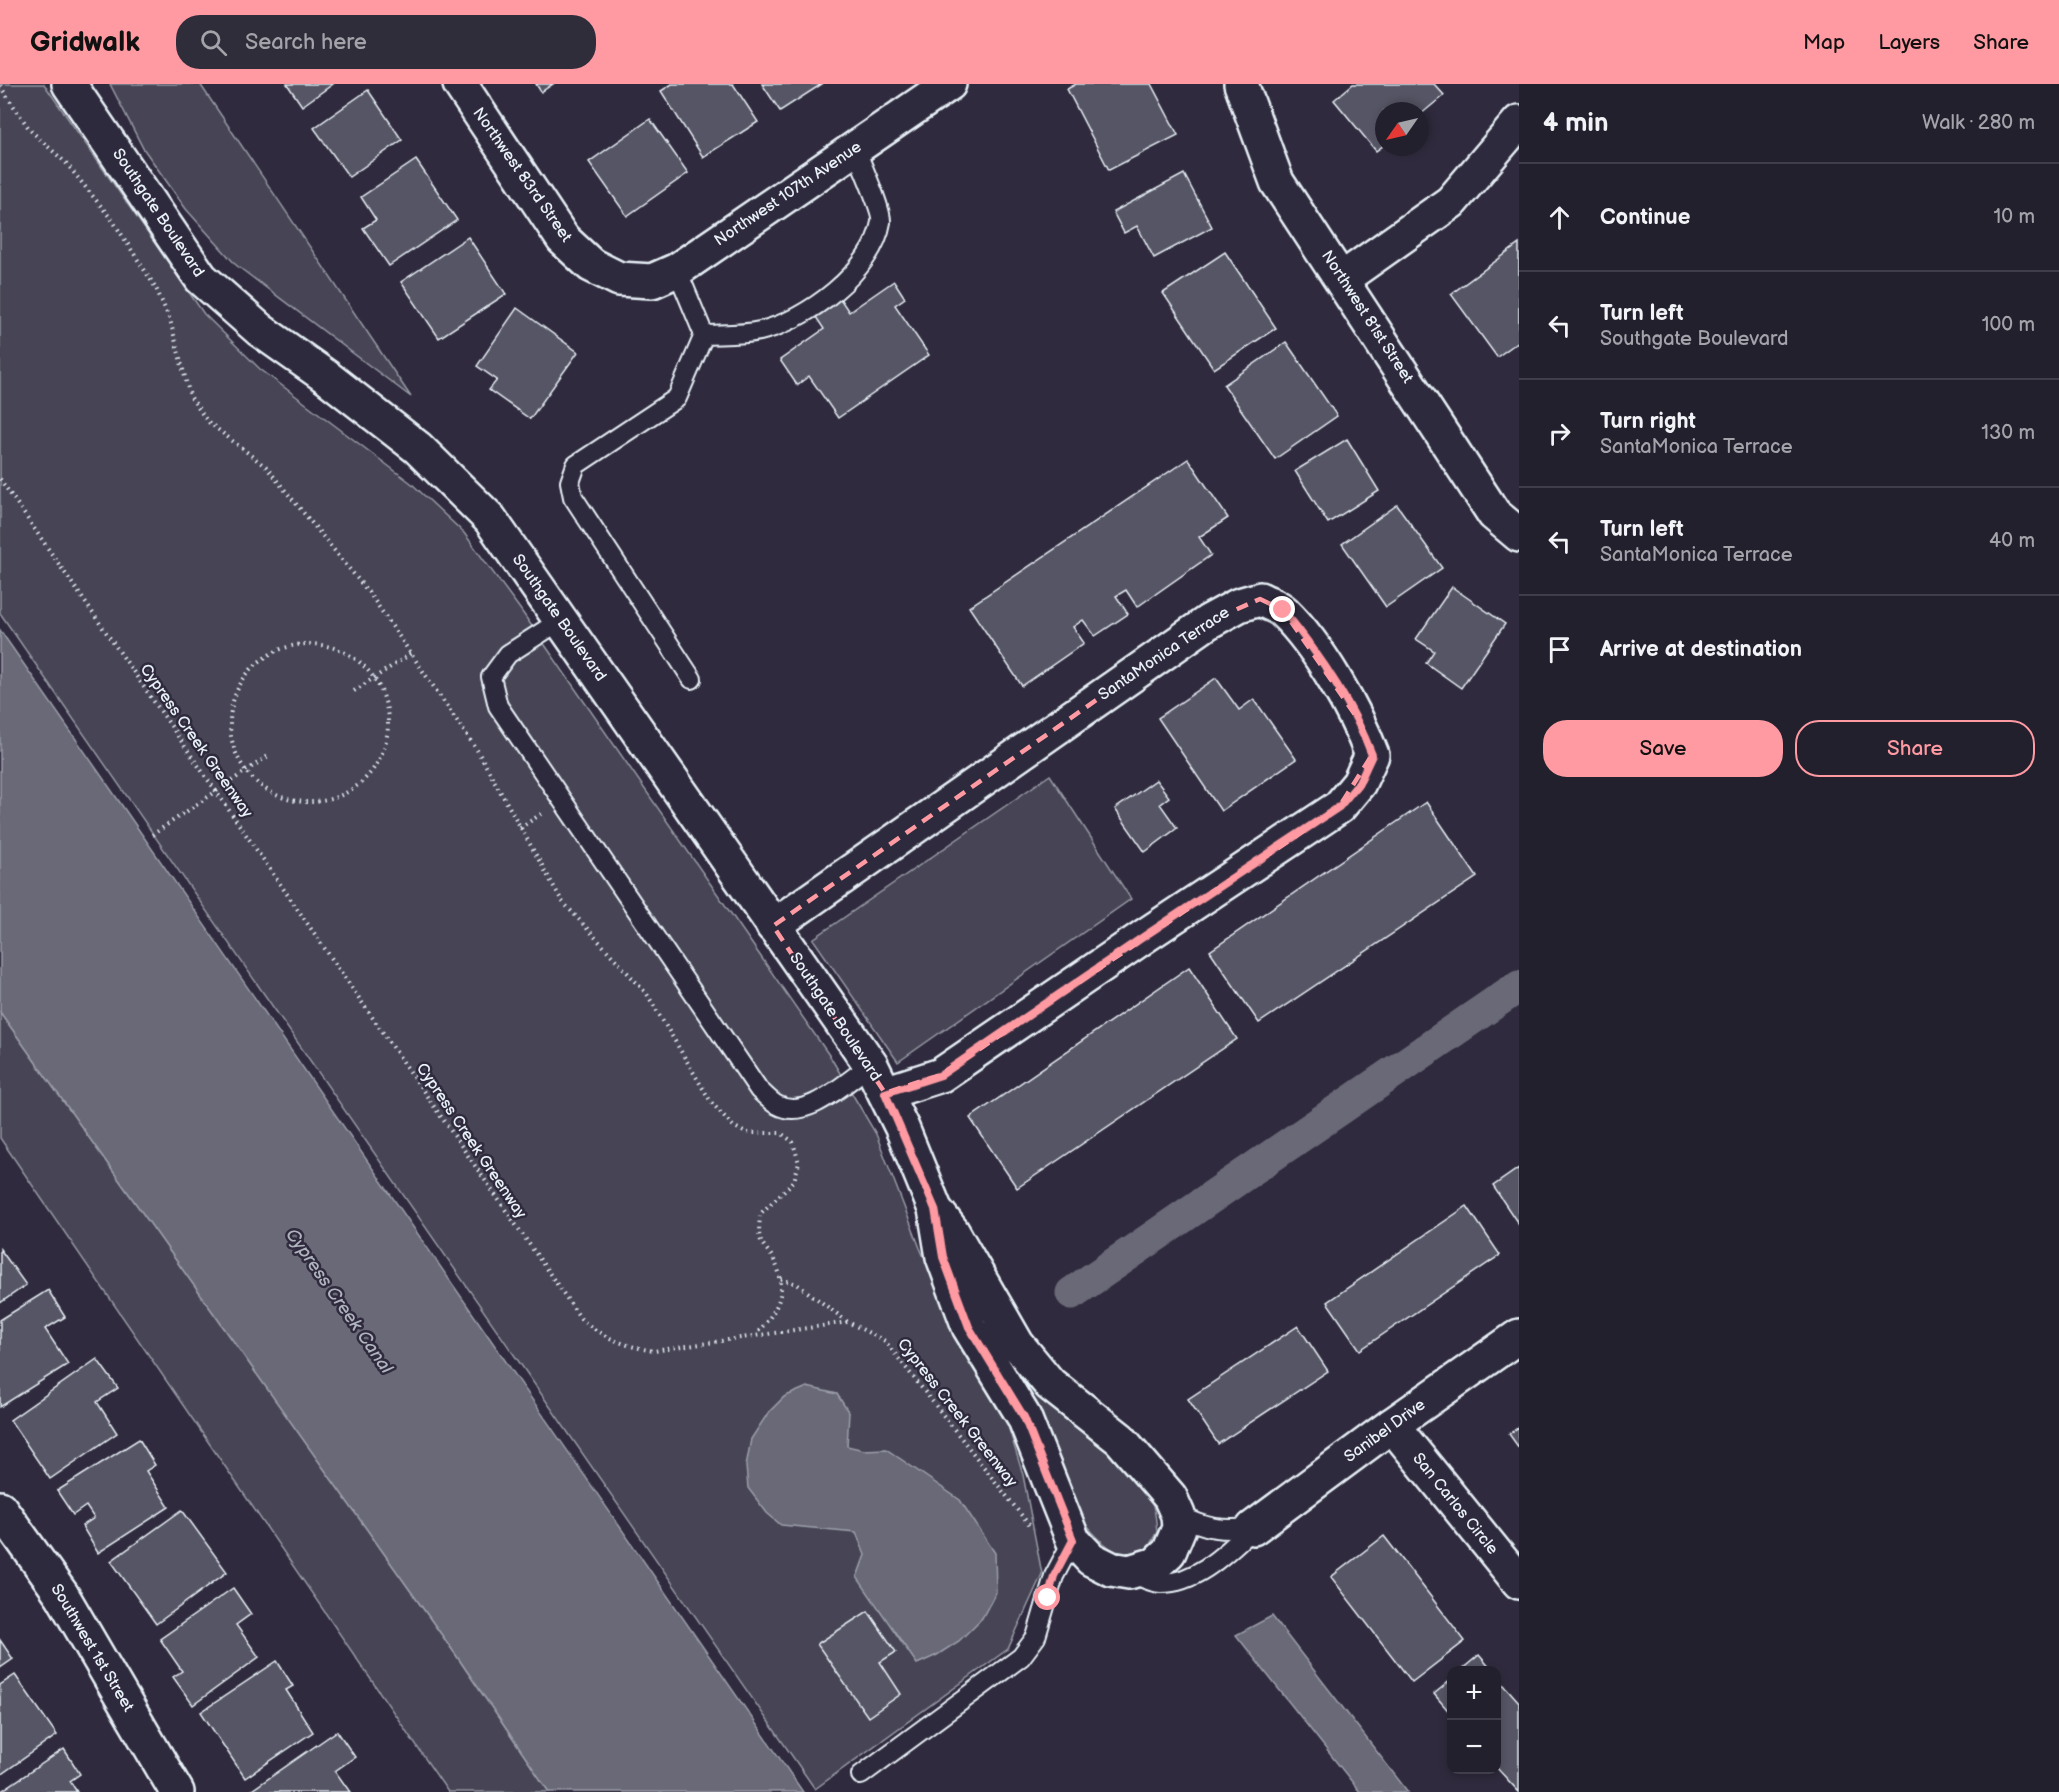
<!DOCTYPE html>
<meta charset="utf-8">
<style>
body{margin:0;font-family:"Balsamiq Sans",sans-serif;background:#2f2d3a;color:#f1f3f6}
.controls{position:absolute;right:18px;bottom:18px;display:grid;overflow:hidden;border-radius:12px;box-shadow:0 3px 9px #0003}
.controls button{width:54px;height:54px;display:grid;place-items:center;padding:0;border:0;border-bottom:2px solid #403e4a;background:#23202e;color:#f1f3f6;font:30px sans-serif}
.compass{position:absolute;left:1375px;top:18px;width:54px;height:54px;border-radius:50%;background:#23202e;box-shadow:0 3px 9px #0003;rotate:236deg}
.stop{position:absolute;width:18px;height:18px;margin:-14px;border:4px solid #ff9aa2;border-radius:50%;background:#fff}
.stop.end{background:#ff9aa2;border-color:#fff;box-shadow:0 2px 6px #0008}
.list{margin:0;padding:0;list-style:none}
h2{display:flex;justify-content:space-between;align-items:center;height:78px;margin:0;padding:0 24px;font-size:26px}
h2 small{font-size:20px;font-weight:400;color:#a3a3aa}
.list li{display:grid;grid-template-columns:39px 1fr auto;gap:18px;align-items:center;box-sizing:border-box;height:108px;padding:0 24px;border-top:2px solid #403e4a}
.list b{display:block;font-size:22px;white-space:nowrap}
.list p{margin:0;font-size:20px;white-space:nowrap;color:#a3a3aa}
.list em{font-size:20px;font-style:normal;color:#a3a3aa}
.actions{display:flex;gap:12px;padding:18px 24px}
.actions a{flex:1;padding:14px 0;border:2px solid #ff9aa2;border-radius:24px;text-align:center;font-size:21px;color:#ff9aa2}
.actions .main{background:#ff9aa2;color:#111}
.icon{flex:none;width:33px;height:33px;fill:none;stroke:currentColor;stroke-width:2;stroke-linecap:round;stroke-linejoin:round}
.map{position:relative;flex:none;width:1519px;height:1708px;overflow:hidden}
header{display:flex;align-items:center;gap:36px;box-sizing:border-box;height:84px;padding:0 30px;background:#ff9aa2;color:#111}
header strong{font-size:28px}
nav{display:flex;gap:33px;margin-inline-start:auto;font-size:21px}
.search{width:420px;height:54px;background:#2f2d3a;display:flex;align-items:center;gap:15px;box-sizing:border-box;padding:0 21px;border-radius:24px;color:#a3a3aa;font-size:22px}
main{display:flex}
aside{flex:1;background:#23202e}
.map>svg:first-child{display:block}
.green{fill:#464455;stroke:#979aa6;stroke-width:1.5}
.water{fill:#696978;stroke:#9c9fab;stroke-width:1.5}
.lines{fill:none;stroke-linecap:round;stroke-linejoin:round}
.canal{stroke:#696978;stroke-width:33}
.building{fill:#575565;stroke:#e8f1f8;stroke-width:1.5}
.service-casing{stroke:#e8f1f8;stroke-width:22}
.minor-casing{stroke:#e8f1f8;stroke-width:38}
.tertiary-casing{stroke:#e8f1f8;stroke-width:38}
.path{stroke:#e8f1f8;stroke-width:4;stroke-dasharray:1.5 4.5;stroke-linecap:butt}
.service{stroke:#2f2a3d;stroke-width:18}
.minor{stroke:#2f2a3d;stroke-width:33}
.tertiary{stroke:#2f2a3d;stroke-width:33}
.route{stroke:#ff9aa2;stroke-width:8}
.marked{fill:none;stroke:#ff9aa2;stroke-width:4.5;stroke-dasharray:12 8;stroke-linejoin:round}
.labels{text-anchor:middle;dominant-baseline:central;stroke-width:5;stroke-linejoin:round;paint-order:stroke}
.street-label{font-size:16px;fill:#e8f1f8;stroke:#2f2a3d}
.water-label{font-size:18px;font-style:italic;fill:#afb4be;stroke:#2f2a3d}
</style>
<header>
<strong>Gridwalk</strong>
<div class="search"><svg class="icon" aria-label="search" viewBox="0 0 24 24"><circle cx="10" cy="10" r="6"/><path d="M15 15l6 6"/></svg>Search here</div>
<nav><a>Map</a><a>Layers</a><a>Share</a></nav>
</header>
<main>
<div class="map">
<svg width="1519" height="1708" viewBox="0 0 1519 1708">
<rect width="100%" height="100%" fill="#2f2a3d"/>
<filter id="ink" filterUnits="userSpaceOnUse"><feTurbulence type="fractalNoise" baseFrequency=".0167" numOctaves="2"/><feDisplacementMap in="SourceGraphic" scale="12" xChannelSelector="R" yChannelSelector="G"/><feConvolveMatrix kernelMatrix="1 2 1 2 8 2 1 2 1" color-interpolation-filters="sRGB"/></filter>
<g filter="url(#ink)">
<!-- green -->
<g class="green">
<polygon points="0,0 44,0 204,230 260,285 411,399 464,449 520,525 831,974 876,1050 920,1164 966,1269 1006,1335 1023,1391 1042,1490 1008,1565 815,1705 0,529"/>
<polygon points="110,0 200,0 411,313 236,181 186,125 143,64"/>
<polygon points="1050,691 1131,815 898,978 813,855"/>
<polygon points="0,928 456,1571 549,1708 448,1708 0,1054"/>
<path d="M1019 1284C1058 1319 1129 1374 1152 1420 1156 1428 1156 1439 1157 1448 1154 1452 1151 1460 1147 1464 1123 1486 1095 1452 1081 1435L1011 1290Z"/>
</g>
<!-- water -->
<g class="water">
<polygon points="0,546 112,707 803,1708 549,1708 456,1571 0,928"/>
<polygon points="807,1303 837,1310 849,1329 847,1362 864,1366 886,1365 960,1416 995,1469 996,1508 982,1534 959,1557 937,1571 917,1580 857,1493 865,1471 856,1448 781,1441 767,1429 748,1404 746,1382 751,1355 768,1329 784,1313"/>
<polygon points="1272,1532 1408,1708 1360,1708 1236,1551"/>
</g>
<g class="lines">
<!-- canal -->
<polyline class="canal" points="1072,1209 1519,902"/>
</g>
<!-- building -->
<g class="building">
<polygon points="287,0 333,0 302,22"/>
<polygon points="536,0 553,0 541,8"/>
<polygon points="672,0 733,0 758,38 703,73 661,7"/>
<polygon points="762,0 822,0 780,27"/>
<polygon points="1076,0 1151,0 1178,51 1109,86 1067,5"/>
<polygon points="1353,0 1434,0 1444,11 1420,31 1420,27 1384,27 1384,61 1376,67 1334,16"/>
<polygon points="368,6 402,56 349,93 314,44"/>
<polygon points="650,35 688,89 627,132 589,78"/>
<polygon points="416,76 457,136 389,182 363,144 376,136 361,113"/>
<polygon points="1184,90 1212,143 1154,174 1137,142 1124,149 1113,128"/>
<polygon points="468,153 506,210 439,254 401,198"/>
<polygon points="1519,160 1519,257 1497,273 1451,210"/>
<polygon points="1225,168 1276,244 1214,285 1163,209"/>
<polygon points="894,197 905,214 895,221 929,271 838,334 809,292 797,301 780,276 824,245 810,224 835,207 849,228"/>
<polygon points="517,224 578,268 530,335 489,306 497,296 477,282"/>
<polygon points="1286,258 1337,332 1275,375 1224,301"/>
<polygon points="1347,355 1379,407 1328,439 1295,387"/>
<polygon points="1188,375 1228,434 1199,453 1211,471 1137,523 1126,506 1116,512 1128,530 1095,552 1083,536 1073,543 1084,559 1022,602 969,523"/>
<polygon points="1397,421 1442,484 1386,523 1342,460"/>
<polygon points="1452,503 1505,540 1461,604 1426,579 1434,567 1416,555"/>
<polygon points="1216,594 1239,626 1254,615 1296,675 1221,727 1158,634"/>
<polygon points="1156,696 1169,713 1160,720 1177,744 1145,768 1115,725"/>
<polygon points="1426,718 1477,793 1259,939 1210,867"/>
<polygon points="1189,883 1237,955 1017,1104 970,1034"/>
<polygon points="1519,1084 1519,1141 1493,1102"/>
<polygon points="1467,1122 1500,1171 1360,1266 1327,1218"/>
<polygon points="0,1165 26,1201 0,1219"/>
<polygon points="48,1206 65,1233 45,1245 68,1280 0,1323 0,1236"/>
<polygon points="1298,1242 1328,1287 1218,1360 1188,1315"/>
<polygon points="97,1275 118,1304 97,1318 117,1349 50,1395 10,1336"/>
<polygon points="1519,1343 1519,1364 1509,1350"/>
<polygon points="139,1355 155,1381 146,1387 169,1423 98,1469 82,1442 94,1434 86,1422 73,1431 57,1407"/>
<polygon points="182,1426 227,1488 156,1540 111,1477"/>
<polygon points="1384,1452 1465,1557 1412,1598 1331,1493"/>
<polygon points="233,1504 251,1530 236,1541 259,1573 193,1621 173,1593 182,1587 160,1555"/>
<polygon points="868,1527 896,1568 880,1578 901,1610 868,1633 817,1560"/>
<polygon points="0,1556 13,1575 0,1584"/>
<polygon points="1479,1571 1492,1586 1461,1586"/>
<polygon points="277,1577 293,1602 286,1606 313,1648 245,1694 201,1628"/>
<polygon points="15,1591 57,1651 0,1691 0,1601"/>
<polygon points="1496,1592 1519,1618 1519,1708 1496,1683"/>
<polygon points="1452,1595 1452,1631 1434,1610"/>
<polygon points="337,1647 355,1673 335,1687 350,1708 249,1708"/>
<polygon points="64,1665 80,1690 70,1697 77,1708 0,1708"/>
</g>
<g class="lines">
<defs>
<g id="service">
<polyline points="677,186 704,251 677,314 576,381 570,398 573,413 692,595"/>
<path d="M704 251C722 250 742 251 760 247 806 237 873 187 881 138 883 128 860 77 855 64"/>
<path d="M561 536 508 570 491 593 498 622 759 1006C765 1011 771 1018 777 1021 807 1038 846 997 871 981"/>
<path d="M1133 1490C1141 1493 1152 1499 1160 1499 1197 1500 1228 1467 1253 1444 1221 1447 1208 1445 1178 1431"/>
<polyline points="861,1691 1021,1573 1036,1553 1054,1492 1073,1456"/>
</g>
<g id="minor">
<polyline points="460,0 563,155 591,181 619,195 652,197 677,186 949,0"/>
<polyline points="1241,0 1277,98 1494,430 1519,451"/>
<polyline points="1342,195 1451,118 1519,38"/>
<path d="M773 842 1208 538 1239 521 1260 515C1267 519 1278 522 1284 528 1319 562 1355 626 1372 671L1359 699 1339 723 1146 851 941 991 885 1009"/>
<polyline points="1392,1341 1519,1498"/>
<polyline points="0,1424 62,1511 177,1708"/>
<polyline points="1253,1444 1392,1341 1519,1252"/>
</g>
<polyline id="tertiary" points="69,0 201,194 260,246 328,294 418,364 490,435 871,981 902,1044 935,1125 943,1173 969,1243 1024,1333 1073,1456 1091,1475 1111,1485 1129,1488 1156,1480 1169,1468 1179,1444 1178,1431 1170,1413 1120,1355 1050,1300 1017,1260 952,1147 935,1125"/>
</defs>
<!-- service casing -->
<use href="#service" class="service-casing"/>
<!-- minor casing -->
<use href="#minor" class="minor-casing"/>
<!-- tertiary casing -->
<use href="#tertiary" class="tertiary-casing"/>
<!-- path -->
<g class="path">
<path d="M0 2 30 46 66 79 113 137 156 204 170 236 190 312 207 337 266 383 370 510 477 666 562 817 647 910 711 1018 733 1042 746 1049H781L793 1058 799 1079 794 1097 760 1130C760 1137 758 1148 760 1154 762 1161 769 1168 773 1174 790 1206 778 1226 756 1250"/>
<path d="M0 395 581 1235C604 1254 624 1262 654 1267L848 1238 885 1257 1030 1442"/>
<circle cx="309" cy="639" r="79"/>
<polyline points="354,607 412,569"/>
<polyline points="520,744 541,730"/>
<polyline points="152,751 268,672"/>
<polyline points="781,1195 797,1200 848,1238"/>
</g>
<!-- service -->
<use href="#service" class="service"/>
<!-- minor -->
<use href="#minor" class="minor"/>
<!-- tertiary -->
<use href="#tertiary" class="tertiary"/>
</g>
</g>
<g class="lines" filter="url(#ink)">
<!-- route -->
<path class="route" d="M1048 1514 1054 1492 1073 1456 1024 1333 969 1243 943 1173 935 1125 885 1009 941 991 1146 851 1339 723 1359 699 1372 671C1352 618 1319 570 1283 526"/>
</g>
<!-- marked area -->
<path class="marked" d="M1260 515 1283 526 1360 638 1372 671 1339 723 941 991 885 1009 773 842 1208 538Z"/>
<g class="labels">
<!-- street labels -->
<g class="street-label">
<text transform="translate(522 91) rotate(55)">Northwest 83rd Street</text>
<text transform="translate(788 110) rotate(-34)">Northwest 107th Avenue</text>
<text transform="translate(158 129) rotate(56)">Southgate Boulevard</text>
<text transform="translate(1367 233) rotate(57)">Northwest 81st Street</text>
<text transform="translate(559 534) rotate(55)">Southgate Boulevard</text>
<text transform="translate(1164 570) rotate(-34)">SantaMonica Terrace</text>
<text transform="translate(196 657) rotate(55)">Cypress Creek Greenway</text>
<text transform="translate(835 933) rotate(56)">Southgate Boulevard</text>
<text transform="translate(471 1057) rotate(56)">Cypress Creek Greenway</text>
<text transform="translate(957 1329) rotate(52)">Cypress Creek Greenway</text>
<text transform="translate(1385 1347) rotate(-36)">Sanibel Drive</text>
<text transform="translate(1455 1420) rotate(51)">San Carlos Circle</text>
<text transform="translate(92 1564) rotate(59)">Southwest 1st Street</text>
</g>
<!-- water labels -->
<g class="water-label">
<text transform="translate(339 1217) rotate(55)">Cypress Creek Canal</text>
</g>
</g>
</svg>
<div class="controls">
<button>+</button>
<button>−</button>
</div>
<svg class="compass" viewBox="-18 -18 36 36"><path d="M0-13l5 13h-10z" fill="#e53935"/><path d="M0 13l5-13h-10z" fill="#a3a3aa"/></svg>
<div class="stop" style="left:1048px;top:1514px"></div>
<div class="stop end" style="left:1283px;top:526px"></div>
</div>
<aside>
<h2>4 min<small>Walk · 280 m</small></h2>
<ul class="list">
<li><svg class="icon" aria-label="ahead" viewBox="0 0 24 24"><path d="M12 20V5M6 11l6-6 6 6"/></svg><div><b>Continue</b></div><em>10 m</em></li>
<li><svg class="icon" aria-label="left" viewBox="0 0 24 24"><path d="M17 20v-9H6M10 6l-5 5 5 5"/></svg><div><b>Turn left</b><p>Southgate Boulevard</p></div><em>100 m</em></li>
<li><svg class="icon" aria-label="right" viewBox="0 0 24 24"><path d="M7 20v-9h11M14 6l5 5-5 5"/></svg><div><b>Turn right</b><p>SantaMonica Terrace</p></div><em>130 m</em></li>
<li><svg class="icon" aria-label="left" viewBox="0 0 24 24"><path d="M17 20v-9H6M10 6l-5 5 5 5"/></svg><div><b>Turn left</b><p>SantaMonica Terrace</p></div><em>40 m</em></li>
<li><svg class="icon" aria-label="arrive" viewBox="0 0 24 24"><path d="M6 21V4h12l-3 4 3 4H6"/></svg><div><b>Arrive at destination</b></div></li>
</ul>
<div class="actions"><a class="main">Save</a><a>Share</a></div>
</aside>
</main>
